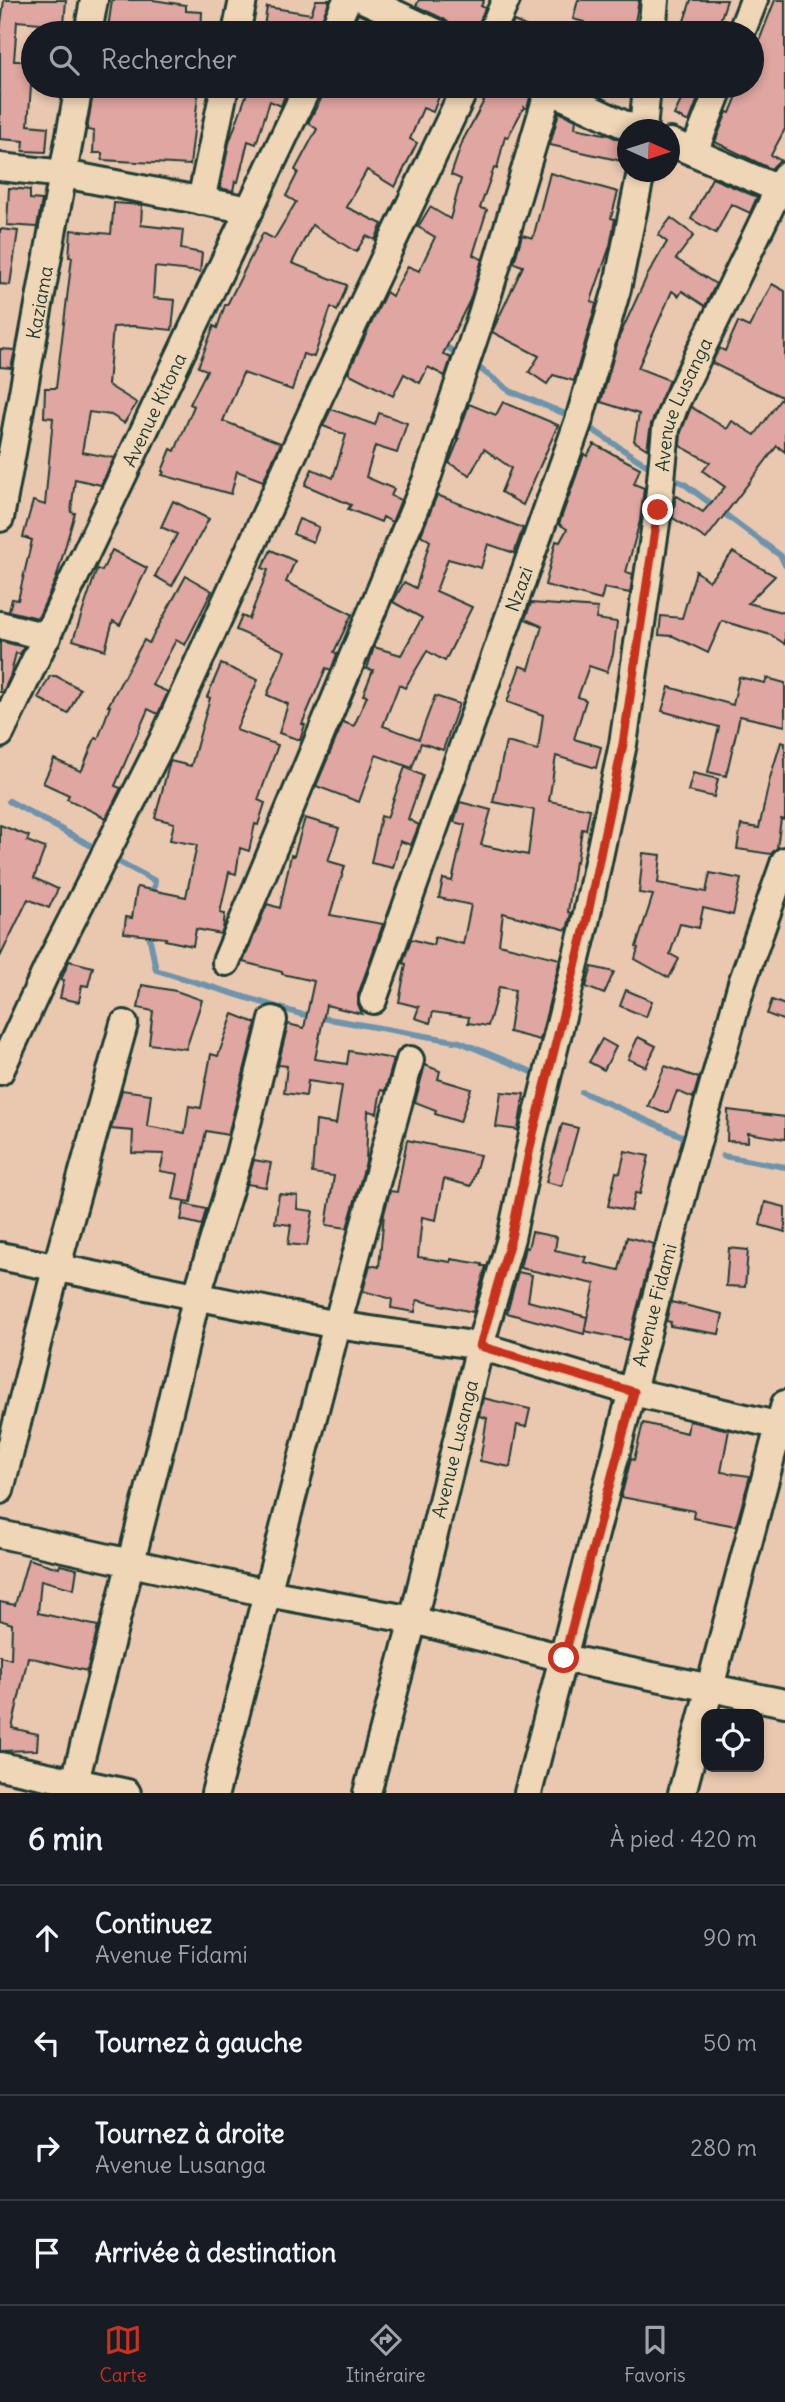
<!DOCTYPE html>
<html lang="fr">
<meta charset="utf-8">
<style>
body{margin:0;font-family:Delius,sans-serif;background:#20242c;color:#f1f3f6}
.controls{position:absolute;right:21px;bottom:21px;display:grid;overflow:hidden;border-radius:14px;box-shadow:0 4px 10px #0003}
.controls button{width:63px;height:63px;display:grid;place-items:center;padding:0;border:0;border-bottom:2px solid #363941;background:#171b24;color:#f1f3f6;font:35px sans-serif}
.compass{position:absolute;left:617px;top:119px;width:63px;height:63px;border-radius:50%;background:#171b24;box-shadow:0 4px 10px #0003;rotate:93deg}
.stop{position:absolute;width:21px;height:21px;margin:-16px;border:5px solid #c8321e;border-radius:50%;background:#fff}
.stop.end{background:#c8321e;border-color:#fff;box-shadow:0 2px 7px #0008}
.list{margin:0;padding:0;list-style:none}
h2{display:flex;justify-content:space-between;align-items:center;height:91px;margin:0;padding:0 28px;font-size:30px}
h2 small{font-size:23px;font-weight:400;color:#9ea1a6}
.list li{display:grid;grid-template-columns:46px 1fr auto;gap:21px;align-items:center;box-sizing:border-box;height:105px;padding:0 28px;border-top:2px solid #363941}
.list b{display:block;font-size:26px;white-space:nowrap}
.list p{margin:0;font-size:23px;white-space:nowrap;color:#9ea1a6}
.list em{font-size:23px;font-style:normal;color:#9ea1a6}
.icon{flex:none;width:38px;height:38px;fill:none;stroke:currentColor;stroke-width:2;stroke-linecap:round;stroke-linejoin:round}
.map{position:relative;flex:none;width:785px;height:1793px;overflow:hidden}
.search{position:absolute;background:#171b24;box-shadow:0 4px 10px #0003;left:21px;right:21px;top:21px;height:77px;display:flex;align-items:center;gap:18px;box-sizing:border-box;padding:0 24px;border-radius:38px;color:#9ea1a6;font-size:26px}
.sheet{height:511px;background:#171b24}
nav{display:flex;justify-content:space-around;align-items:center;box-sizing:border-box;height:98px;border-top:2px solid #363941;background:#171b24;font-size:19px;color:#9ea1a6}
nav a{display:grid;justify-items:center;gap:4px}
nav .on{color:#c8321e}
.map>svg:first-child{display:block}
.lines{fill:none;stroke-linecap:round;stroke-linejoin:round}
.stream{stroke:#6d94ac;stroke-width:6}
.building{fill:#e0a6a1;stroke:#1f3d34;stroke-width:2}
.minor-casing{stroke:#1f3d34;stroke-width:32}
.minor{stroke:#efd6b6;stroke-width:26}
.route{stroke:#c8321e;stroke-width:9}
.labels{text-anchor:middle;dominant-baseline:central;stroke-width:6;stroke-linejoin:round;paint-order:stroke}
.street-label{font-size:19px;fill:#1f3d34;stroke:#efd6b6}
</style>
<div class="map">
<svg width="785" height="1793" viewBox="0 0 785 1793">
<rect width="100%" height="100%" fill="#eac8b0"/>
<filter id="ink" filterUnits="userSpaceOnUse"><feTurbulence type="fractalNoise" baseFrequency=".0143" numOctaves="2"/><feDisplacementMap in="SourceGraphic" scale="14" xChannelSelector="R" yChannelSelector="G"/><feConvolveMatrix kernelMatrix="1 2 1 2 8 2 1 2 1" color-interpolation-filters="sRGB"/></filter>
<g filter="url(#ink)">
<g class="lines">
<!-- stream -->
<g class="stream">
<polyline points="441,344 462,356"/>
<polyline points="471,362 510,391 575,418"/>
<polyline points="584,424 654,470"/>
<polyline points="669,478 683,483 781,556 785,565"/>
<polyline points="9,801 99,850"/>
<polyline points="112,858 155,881 152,898"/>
<polyline points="148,929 156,970 300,1014 460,1042 537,1074"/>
<polyline points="582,1092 682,1136"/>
<polyline points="723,1156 785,1167"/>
</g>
</g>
<!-- building -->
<g class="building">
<polygon points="4,0 66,0 64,25 17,21 14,61 33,61 28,125 48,127 46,152 23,151 24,141 0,139 0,31"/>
<polygon points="112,0 153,0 186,5 186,11 202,12 201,33 144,33 108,28"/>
<polygon points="316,0 330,0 316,33 263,33 267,7 311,14"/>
<polygon points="419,0 484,0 481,6 485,8 475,33 452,33 450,24 444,19 416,6"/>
<polygon points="578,0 639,0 633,33 622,33 607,29 606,33 582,33 584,22 573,19"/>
<polygon points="691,0 727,0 716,33 680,33"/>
<polygon points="775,0 785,0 785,129 771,155 780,160 771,169 715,142 727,112 730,113 741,86 752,86 752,59"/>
<polygon points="358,14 400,33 349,33"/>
<polygon points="514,21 541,33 508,33"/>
<polygon points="94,86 199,87 190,165 102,160 102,153 93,153 94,131 87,130"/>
<polygon points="240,86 288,86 281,106 270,101 256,144 248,141 238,182 235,181 233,191 220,188 229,143 247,93 240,91"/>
<polygon points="328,86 443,86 433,112 423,108 410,139 417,143 395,187 367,170 346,207 382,224 375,240 366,236 356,252 312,225 292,263 347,285 337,311 331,307 314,357 303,354 292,390 243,373 223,421 281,443 263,481 237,471 231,494 162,475 164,472 162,471 171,449 175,451 194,406 190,404 207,370 198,367 214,326 217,328 225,305 227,305 263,233 274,239 296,202 286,196 298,172 295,170 317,129 308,123"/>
<polygon points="492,86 526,86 530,97 527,109 524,107 508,137 505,136 497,169 494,168 480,208 487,210 473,255 482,259 470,300 443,354 451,358 445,376 428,367 420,383 404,374 393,396 348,373 386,292 392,296 408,266 419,271 435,237 418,227 430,207 450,219 461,179 451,175 463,140"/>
<polygon points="688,86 702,88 689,122 674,115"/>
<polygon points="559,112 576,120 575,128 609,135 626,143 622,161 550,145"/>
<polygon points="550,173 618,192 611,218 615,219 610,246 591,301 596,304 574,381 553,375 547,384 529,372 539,356 492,332 523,266 514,263 522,235 533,238"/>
<polygon points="712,178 757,197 750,213 731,204 716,233 691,219"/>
<polygon points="9,188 30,190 30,199 42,200 37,227 7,225"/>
<polygon points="114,203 142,205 141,225 183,230 181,249 202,253 200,272 155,267 153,298 175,300 172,330 134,326 113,327 108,385 137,403 124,423 111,415 89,412 82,452 114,458 101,485 75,479 71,512 75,513 56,579 38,618 9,611 12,599 18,600 32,540 23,537 33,501 45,505 53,418 44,417 45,388 56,388 72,257 69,257 71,230 111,234"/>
<polygon points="671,218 694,235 676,259 716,284 705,306 682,291 679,296 672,291 638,368 669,380 651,424 647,449 634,441 639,414 601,402 619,337 647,276 667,242 658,235"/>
<polygon points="0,229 18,231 10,285 0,284"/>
<polygon points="772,284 785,291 785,452 777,446 706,539 673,518 675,500 677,496 703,512 725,487 703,471 710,462 680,446 681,432 691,407 727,429 732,421 755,435 782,397 712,363 719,348 725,351 738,322 749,327"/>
<polygon points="0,349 15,350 11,368 0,367"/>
<polygon points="503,402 558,425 523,505 501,492 511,468 484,449 470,475 449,463 459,439 457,439 469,404 496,415"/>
<polygon points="331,409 375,425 379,413 407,423 397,453 375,446 366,477 394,489 391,496 401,500 392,522 383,517 381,522 348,509 351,505 305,485 312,469 333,478 346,435 323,426"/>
<polygon points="594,444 640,468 634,484 644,488 640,521 626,572 633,574 630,593 604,588 601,600 545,585 556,541 560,542 567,529 559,524 584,454 587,456"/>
<polygon points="437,495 523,528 514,553 488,544 481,568 448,559 436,591 472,607 445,661 427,651 405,688 399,685 383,726 419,739 435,696 459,704 443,750 421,743 412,768 376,755 359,802 316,786 343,722 354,726 367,696 363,695 373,670 367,669 374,647 401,655 422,618 393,602 404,582 416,588 430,541 421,535"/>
<polygon points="173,501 209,519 172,586 155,576 177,534 161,527"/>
<polygon points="299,519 319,527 313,542 293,534"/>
<polygon points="112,550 147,568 120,625 113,621 105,650 73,640 97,569 102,571"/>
<polygon points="271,550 295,561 286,582 352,614 334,652 337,654 331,670 326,668 302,724 305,725 300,740 279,733 288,704 267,695 285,651 236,630 242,616 249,619 268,570 262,568"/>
<polygon points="733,552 775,576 748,603 785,613 785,644 771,635 722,621 708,653 673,636 659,635 661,616 682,618 696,571 709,581"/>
<polygon points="186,576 212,591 185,645 176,640 152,685 168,692 158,714 148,709 115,786 121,788 106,818 67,799 69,795 43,783 54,759 80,771 82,770 95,738 98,739 110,706 108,706 144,640 149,643"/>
<polygon points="531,603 598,608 596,619 617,622 613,654 607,672 589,666 578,697 586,700 574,739 601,747 596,768 556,756 549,801 590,809 586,830 582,829 577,862 575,861 568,912 571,913 567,930 503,913 499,944 560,959 540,1040 509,1032 515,990 499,987 488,1026 468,1023 469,1017 433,1012 430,1023 415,1018 419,1007 399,1002 406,964 403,963 411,939 433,945 435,937 463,944 471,905 439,898 443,879 452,881 465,825 454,822 460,802 491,810 481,845 528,855 534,810 493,802 506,742 538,750 543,715 507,702 520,666 529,669 542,626 525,619"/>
<polygon points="0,641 24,647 20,654 16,653 10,677 3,692 0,692"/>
<polygon points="221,664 258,680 236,730 278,745 258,800 265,803 258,825 255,824 249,851 240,848 236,874 229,872 220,913 225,914 223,929 221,934 196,929 193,946 165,940 166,938 124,933 126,917 132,918 137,887 186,897 197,845 170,840 174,823 155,818 170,761 191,766 210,698 207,697"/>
<polygon points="50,676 56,676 80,689 68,714 38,698"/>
<polygon points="739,677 765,683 767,678 785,683 785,726 740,716 726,776 708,772 719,727 662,711 669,687 733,705"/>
<polygon points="781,742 785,743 785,820 781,819 777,848 771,854 737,849 741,825 759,828 770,778"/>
<polygon points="405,767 423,776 408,819 419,825 411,845 400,841 393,868 371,863 381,816 387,818"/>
<polygon points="693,773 718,779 714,797 688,791"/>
<polygon points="305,818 339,828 328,861 345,866 330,915 383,924 358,995 358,1004 362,1014 326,1005 315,1059 347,1064 349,1051 394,1059 385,1091 381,1090 377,1113 368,1111 366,1162 347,1228 326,1225 334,1176 312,1173 316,1121 336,1124 342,1086 308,1081 306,1096 284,1093 287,1066 278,1065 288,1024 304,1028 314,981 282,974 282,972 243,962 267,904 280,908 291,855 294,856"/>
<polygon points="0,825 29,836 27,841 45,848 34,878 58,889 49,908 28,899 0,957"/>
<polygon points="643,853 661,855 658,883 706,892 710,873 741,879 733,915 703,908 699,928 680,924 670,954 679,959 669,978 635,959 638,948 636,947 653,895 639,893"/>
<polygon points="69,961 93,967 88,986 82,985 79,1002 60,998 64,980 61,980"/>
<polygon points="592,967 614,972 604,994 586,987"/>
<polygon points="142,985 176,991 202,1000 186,1049 149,1044 153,1011 138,1008"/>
<polygon points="626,990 652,1001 646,1017 620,1006"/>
<polygon points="772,1000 785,1005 785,1021 767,1014"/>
<polygon points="233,1014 256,1023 228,1135 206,1131 191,1202 173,1199 178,1174 160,1171 164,1154 132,1153 133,1131 111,1129 122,1090 151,1094 147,1126 185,1133 189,1106 201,1108 211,1054 218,1056"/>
<polygon points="638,1037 656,1046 646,1067 628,1059"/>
<polygon points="602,1039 616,1047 604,1070 589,1062"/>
<polygon points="425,1065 440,1071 438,1079 471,1089 460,1122 435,1114 436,1110 415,1102"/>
<polygon points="665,1066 699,1078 693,1098 677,1091 669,1112 662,1112 648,1106"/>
<polygon points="501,1092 524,1094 518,1130 496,1127"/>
<polygon points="728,1110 785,1117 785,1139 748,1133 748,1142 727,1141"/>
<polygon points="562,1124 578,1128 562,1186 546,1182"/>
<polygon points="407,1140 480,1155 471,1186 444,1179 436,1220 422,1217 418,1257 451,1262 451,1259 482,1264 482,1266 486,1266 473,1312 417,1300 415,1312 391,1308 392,1299 363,1291 370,1265 379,1267 384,1214 390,1191 397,1192"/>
<polygon points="625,1151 649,1156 640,1194 635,1193 631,1211 608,1206 616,1172 620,1173"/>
<polygon points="254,1160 271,1163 266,1187 247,1184"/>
<polygon points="279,1194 298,1196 297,1209 313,1211 307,1246 288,1244 291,1225 275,1223"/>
<polygon points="765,1202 785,1207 785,1232 760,1225"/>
<polygon points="184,1204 206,1209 202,1225 181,1220"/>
<polygon points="532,1232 557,1237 555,1250 586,1257 584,1262 619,1270 627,1237 654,1244 629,1340 584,1331 595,1284 520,1268 525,1247 528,1248"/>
<polygon points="729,1248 748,1250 745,1287 726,1286"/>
<polygon points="518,1272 532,1275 528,1301 587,1317 584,1334 507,1313"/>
<polygon points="671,1302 723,1314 719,1334 670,1326 671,1322 666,1321"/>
<polygon points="483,1398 530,1409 526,1427 517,1425 510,1467 480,1461 487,1418 479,1416"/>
<polygon points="689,1421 729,1430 721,1472 750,1476 736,1526 693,1518 694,1511 621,1497 631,1459 634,1460 643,1423 687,1433"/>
<polygon points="28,1559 59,1568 60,1565 77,1569 74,1589 41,1580 38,1613 98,1626 87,1671 28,1657 12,1728 38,1734 37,1750 0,1751 0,1656 11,1659 12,1624 0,1620 0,1602 15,1605"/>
</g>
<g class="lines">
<defs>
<g id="minor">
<polyline points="365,0 437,33"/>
<polyline points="88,33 94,0"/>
<polyline points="236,33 243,0"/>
<polyline points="332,33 347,0"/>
<polyline points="491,33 506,0"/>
<polyline points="652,33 655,0"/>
<polyline points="741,33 754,0"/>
<polyline points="541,86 636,130"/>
<polyline points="643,130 647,86"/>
<polyline points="670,142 785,192"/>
<polyline points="694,152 720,86"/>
<polyline points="0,167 64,174 250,210"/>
<polyline points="201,201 225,86"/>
<path id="s1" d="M0 518 79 86"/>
<polyline points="0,625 47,637"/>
<path id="s2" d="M0 734 308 86"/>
<polyline points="226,962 426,481 482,314 549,90"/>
<path id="s3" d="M373 1000 579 420 617 289 641 172"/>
<polyline points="0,1071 50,963 163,740 319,397 466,86"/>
<polyline points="0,1256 337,1325 480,1346 633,1392 785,1427"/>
<polyline points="0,1490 56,1269 124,1024"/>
<polyline points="0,1534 267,1593 413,1620 563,1658 785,1703"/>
<polyline points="0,1766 127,1793"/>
<polyline points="72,1793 164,1432 197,1295 237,1163 273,1020"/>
<polyline points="215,1793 337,1325 410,1060"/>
<path id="s4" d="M367 1793 413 1620 480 1346 511 1238 533 1134 585 923 623 744 658 510 666 429 675 404 785 176"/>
<path id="s5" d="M528 1793 686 1182 742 983 785 861"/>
<polyline points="682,1793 785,1404"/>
</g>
</defs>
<!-- minor casing -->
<use href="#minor" class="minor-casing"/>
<!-- minor -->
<use href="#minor" class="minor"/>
</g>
</g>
<g class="lines" filter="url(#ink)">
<!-- route -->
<polyline class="route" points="564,1658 634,1392 480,1346 511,1238 533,1134 586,923 623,744 658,510"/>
</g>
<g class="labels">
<!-- street labels -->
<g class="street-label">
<text stroke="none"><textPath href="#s1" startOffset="219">Kaziama</textPath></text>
<text stroke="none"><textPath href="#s4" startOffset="1426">Avenue Lusanga</textPath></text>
<text stroke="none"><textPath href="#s2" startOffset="359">Avenue Kitona</textPath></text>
<text stroke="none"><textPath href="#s3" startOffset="436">Nzazi</textPath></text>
<text stroke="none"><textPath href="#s5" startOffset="504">Avenue Fidami</textPath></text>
<text stroke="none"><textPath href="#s4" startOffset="355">Avenue Lusanga</textPath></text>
</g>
</g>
</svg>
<div class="controls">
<button><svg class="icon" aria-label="locate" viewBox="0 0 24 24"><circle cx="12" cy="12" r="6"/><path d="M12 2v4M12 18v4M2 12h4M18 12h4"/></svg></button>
</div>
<svg class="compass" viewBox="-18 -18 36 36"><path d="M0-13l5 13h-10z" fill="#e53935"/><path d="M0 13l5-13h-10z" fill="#9ea1a6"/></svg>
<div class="stop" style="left:564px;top:1658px"></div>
<div class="stop end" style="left:658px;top:510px"></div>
<div class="search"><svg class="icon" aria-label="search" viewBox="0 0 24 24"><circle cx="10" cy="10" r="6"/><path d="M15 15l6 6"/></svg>Rechercher</div>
</div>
<section class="sheet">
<h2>6 min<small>À pied · 420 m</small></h2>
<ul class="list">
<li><svg class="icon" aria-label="ahead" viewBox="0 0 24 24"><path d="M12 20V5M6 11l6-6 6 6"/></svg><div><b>Continuez</b><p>Avenue Fidami</p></div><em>90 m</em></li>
<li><svg class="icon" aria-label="left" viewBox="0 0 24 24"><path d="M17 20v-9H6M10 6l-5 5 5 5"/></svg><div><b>Tournez à gauche</b></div><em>50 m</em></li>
<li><svg class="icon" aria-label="right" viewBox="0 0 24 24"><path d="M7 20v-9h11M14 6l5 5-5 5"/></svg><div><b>Tournez à droite</b><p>Avenue Lusanga</p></div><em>280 m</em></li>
<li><svg class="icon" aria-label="arrive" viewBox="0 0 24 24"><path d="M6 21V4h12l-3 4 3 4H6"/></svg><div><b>Arrivée à destination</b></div></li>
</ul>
</section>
<nav>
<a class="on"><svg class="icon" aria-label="map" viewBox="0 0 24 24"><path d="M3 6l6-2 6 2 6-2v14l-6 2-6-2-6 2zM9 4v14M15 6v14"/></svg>Carte</a>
<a><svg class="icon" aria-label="directions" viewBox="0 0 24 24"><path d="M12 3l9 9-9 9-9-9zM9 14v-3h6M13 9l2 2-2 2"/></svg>Itinéraire</a>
<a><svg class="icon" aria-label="saved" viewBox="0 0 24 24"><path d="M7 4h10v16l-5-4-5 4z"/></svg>Favoris</a>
</nav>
